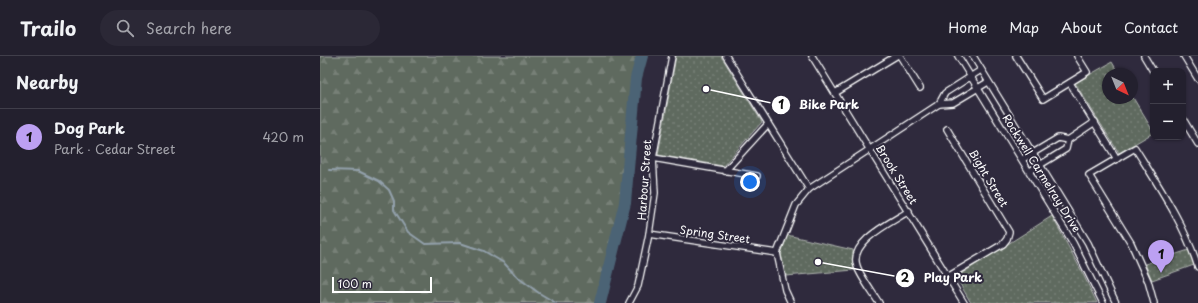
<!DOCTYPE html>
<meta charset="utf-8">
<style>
body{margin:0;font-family:"Playpen Sans",sans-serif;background:#2b2836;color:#f1f3f6}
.controls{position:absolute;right:12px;top:12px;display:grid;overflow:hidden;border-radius:8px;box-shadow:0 1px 3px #0004}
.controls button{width:36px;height:36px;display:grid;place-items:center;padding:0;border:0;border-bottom:1px solid #403e4a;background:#23202e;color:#f1f3f6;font:20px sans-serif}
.compass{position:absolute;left:782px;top:12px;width:36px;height:36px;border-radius:50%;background:#23202e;box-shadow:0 1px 3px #0004;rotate:137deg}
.scale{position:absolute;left:12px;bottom:10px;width:100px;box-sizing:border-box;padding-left:4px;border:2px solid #fff;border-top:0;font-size:11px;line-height:14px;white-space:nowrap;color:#fff;-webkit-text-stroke:3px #2f2a3d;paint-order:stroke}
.you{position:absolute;left:430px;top:126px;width:14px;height:14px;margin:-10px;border:3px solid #fff;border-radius:50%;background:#1a73e8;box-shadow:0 0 0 6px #1a73e833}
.badge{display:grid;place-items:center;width:26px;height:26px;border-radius:50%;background:#bca0f2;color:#111;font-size:13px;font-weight:700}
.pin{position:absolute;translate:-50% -33px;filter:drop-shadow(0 1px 2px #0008)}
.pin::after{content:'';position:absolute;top:21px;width:14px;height:12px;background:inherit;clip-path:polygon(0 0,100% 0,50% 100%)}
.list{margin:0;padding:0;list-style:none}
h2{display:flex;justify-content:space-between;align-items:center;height:52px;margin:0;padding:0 16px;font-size:17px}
h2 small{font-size:13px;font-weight:400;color:#a3a3aa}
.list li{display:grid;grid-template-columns:26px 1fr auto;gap:12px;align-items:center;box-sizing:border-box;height:56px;padding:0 16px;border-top:1px solid #403e4a}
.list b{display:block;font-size:15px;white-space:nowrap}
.list p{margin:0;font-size:13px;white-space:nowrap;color:#a3a3aa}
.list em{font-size:13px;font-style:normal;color:#a3a3aa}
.icon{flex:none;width:22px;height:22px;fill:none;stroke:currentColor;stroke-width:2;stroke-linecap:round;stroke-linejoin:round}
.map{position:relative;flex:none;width:878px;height:247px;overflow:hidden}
header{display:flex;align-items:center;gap:24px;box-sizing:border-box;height:56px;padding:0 20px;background:#23202e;border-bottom:1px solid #403e4a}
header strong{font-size:19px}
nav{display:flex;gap:22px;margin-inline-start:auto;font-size:14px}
.search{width:280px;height:36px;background:#2b2836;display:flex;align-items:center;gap:10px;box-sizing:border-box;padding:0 14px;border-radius:22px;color:#a3a3aa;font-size:15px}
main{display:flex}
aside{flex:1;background:#23202e}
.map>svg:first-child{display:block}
.forest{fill:url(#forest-firs);stroke:#afb4af}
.park{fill:url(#park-dots);stroke:#afb4af}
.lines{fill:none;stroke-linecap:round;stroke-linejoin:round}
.stream{stroke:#93a1ac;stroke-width:2}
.river{stroke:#4b6374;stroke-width:12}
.street-casing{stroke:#fff;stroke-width:8}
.street{stroke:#2f2a3d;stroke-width:5.5}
.labels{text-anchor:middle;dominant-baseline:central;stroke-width:4;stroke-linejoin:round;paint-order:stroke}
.street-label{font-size:11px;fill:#fff;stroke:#2f2a3d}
.leader{fill:none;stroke:#fff;stroke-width:1.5}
.callout-dot{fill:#fff;stroke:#2f2a3d;stroke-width:1.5}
.mark-label{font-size:12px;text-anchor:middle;font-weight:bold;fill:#111}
.callout-label{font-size:12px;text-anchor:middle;font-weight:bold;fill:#fff;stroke:#2f2a3d;stroke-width:4;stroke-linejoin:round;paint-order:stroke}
</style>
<header>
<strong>Trailo</strong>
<div class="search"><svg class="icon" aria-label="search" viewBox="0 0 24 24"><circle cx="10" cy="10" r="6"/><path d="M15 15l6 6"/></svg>Search here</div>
<nav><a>Home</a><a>Map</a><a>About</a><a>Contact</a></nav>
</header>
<main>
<aside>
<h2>Nearby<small></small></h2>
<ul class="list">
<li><span class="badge">1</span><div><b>Dog Park</b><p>Park · Cedar Street</p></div><em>420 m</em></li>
</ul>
</aside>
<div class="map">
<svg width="878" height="247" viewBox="0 0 878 247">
<defs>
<pattern id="forest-firs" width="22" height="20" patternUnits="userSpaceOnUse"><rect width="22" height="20" fill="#5f6a5f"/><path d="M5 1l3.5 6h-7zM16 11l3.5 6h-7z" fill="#778077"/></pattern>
<pattern id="park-dots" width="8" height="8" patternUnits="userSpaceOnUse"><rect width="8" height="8" fill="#5f6a5f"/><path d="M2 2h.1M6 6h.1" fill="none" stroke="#778077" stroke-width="1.8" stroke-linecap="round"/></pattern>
</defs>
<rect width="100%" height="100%" fill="#2f2a3d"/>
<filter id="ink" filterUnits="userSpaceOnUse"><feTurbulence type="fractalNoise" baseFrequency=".025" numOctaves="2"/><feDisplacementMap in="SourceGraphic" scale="8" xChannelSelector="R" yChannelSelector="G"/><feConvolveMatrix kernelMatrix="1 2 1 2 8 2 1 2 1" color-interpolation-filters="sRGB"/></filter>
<g filter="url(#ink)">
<!-- forest -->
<polygon class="forest" points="0,0 322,0 316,22 305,147 280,247 0,247"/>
<!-- park -->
<g class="park">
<polygon points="356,0 401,0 442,66 403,110 338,99"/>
<polygon points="792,6 799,18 788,18 788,42 812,42 812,40 833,75 833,77 799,97 755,27"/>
<polygon points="732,160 762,216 777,247 651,247 636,221"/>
<polygon points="467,179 533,194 534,214 466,220 461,198"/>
<polygon points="869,194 874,209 832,224 825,208"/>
</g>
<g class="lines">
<!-- stream -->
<polyline class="stream" points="9,114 38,115 59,125 69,134 74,145 74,154 88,176 105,188 140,187 164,195 184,207 197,221 219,237 236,247"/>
<!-- river -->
<polyline class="river" points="280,247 305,147 316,22 322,0"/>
<defs>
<g id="street">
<polyline points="406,0 489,133"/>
<polyline points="492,0 644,247"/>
<polyline points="580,0 600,32"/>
<polyline points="638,0 753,187 783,247"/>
<polyline points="653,0 768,187 796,247"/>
<polyline points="696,0 723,43 767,16 757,0"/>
<polyline points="824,0 833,15"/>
<polyline points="864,0 878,23"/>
<polyline points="750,27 797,103"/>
<polyline points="515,37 576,0"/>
<polyline points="619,48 633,47 668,26"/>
<polyline points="863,63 878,88"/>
<polyline points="627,73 689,176 687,183 683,188 629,220"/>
<polyline points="333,102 437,120"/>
<polyline points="703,103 738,82 748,84"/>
<polyline points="405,115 448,68"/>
<polyline points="710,115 746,93 748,84 775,66"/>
<polyline points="329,178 457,197"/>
<polyline points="309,247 318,230 329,178 335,137 333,102 352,0"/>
<polyline points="471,247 465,234 457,197 476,149 489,133 619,48 625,37 661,14"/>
<path d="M559 247C553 237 540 220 537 210 528 186 572 166 589 155"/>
<path d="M834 247 828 225 811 187 769 119 815 92C838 129 865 169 878 211"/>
</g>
</defs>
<!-- street casing -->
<use href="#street" class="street-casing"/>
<!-- street -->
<use href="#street" class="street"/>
</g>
</g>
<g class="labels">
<!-- street labels -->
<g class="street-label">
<text transform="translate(722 117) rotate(58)">Rockwell Carmelray Drive</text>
<text transform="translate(577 118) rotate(58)">Brook Street</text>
<text transform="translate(669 122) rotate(59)">Bight Street</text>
<text transform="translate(324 124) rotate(-86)">Harbour Street</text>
<text transform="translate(395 178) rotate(8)">Spring Street</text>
</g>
</g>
<!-- callouts -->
<path class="leader" d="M386 33L461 49M498 206L585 222"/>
<g class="callout-dot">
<circle cx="386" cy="33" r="4"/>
<circle cx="498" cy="206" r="4"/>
<circle cx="461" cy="49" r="10"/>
<circle cx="585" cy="222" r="10"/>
</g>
<g class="mark-label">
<text x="461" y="53">1</text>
<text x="585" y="226">2</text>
</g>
<g class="callout-label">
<text x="509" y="53">Bike Park</text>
<text x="633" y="226">Play Park</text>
</g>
</svg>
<div class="controls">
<button>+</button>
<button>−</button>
</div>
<svg class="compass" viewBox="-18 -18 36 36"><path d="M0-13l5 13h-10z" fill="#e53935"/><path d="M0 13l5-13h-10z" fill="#a3a3aa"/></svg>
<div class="scale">100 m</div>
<div class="you"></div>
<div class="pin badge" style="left:841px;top:217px">1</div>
</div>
</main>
